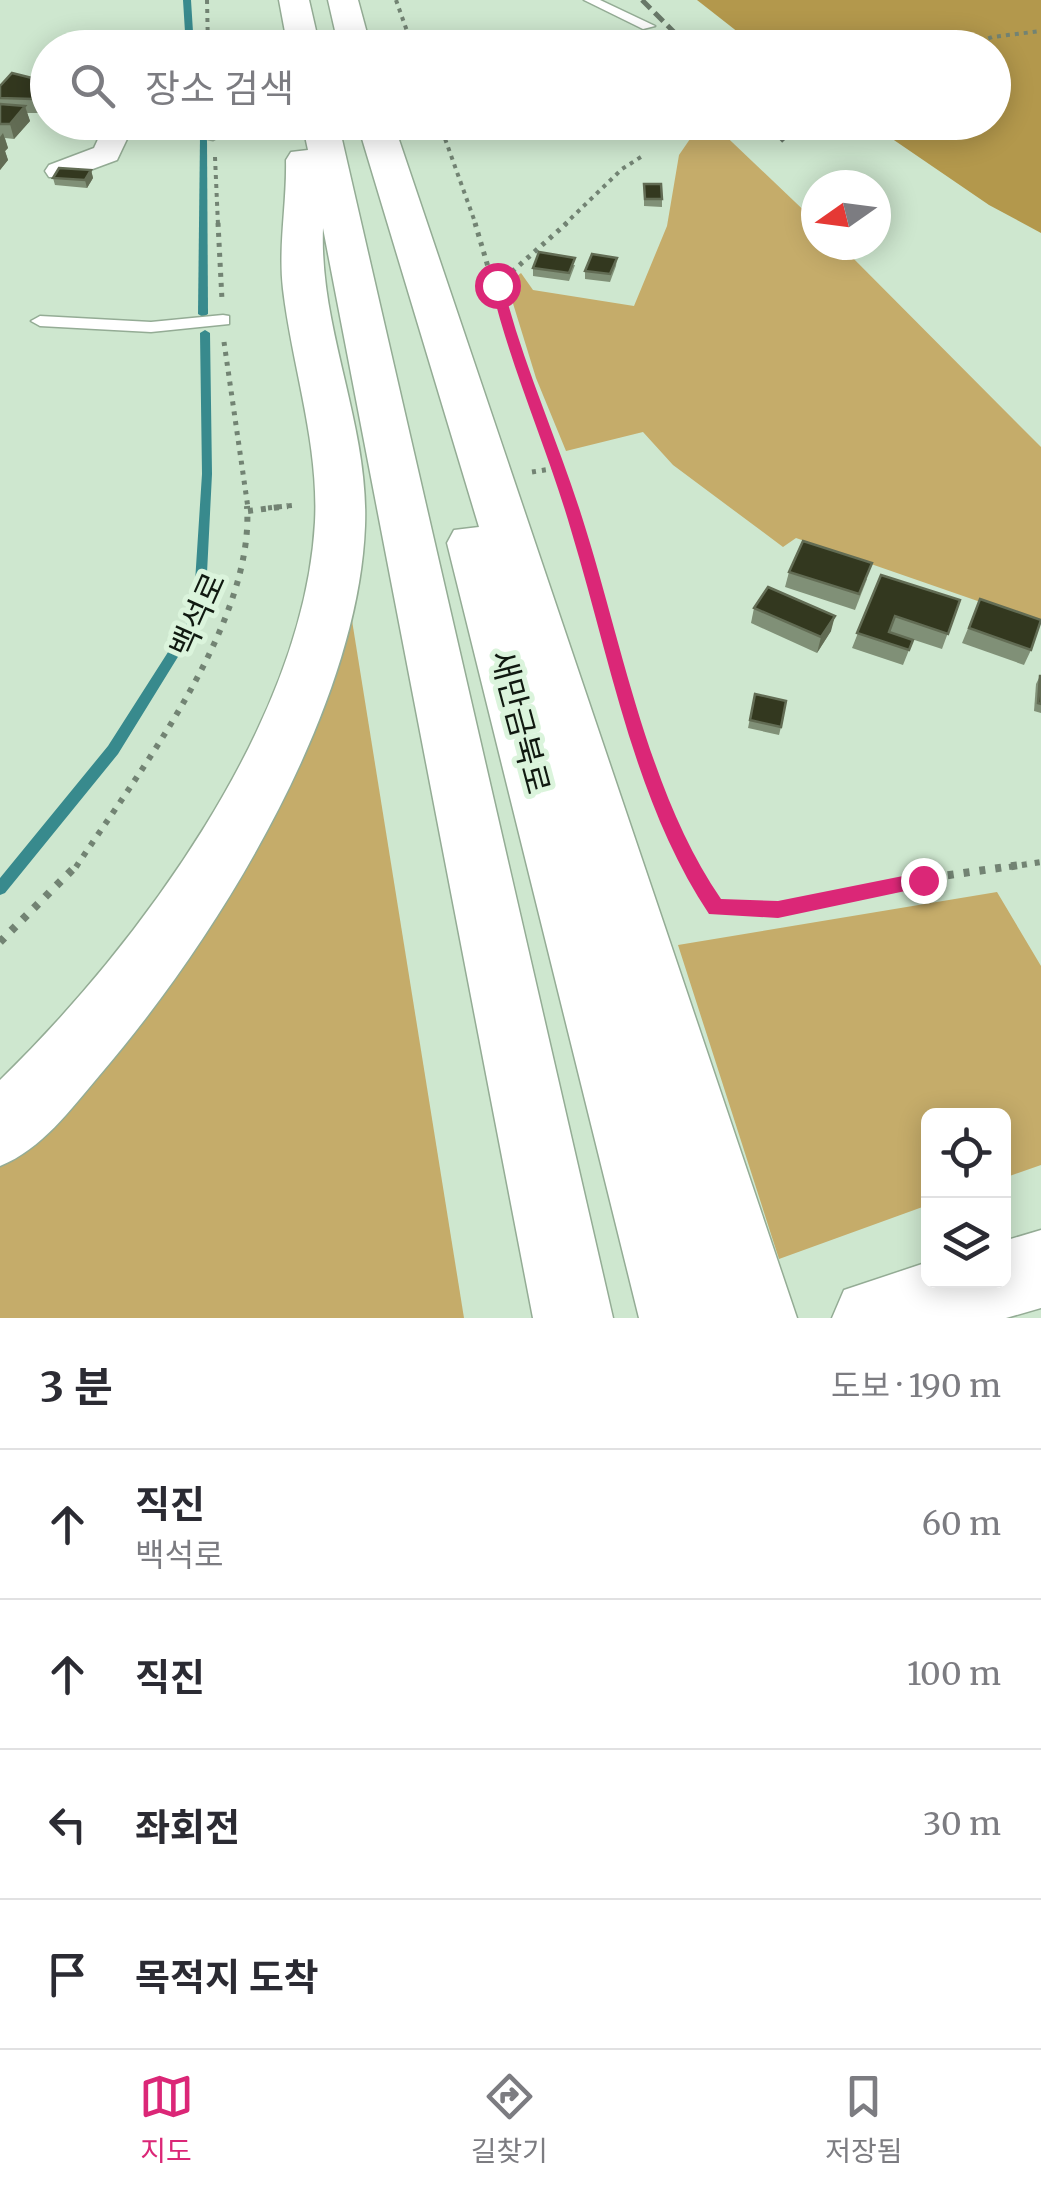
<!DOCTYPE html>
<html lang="ko">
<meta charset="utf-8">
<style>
body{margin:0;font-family:Merriweather,"Noto Sans KR",serif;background:#f2f2f3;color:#2b2b33}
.controls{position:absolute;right:30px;bottom:30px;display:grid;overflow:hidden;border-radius:15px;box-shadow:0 5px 25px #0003}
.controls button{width:90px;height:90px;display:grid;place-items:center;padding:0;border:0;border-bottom:2px solid #e1e1e2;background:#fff;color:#2b2b33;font:50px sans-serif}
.compass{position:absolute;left:801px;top:170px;width:90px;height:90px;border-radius:50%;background:#fff;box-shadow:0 5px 25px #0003;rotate:256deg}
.stop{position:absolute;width:30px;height:30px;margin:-22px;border:8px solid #db2777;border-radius:50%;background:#fff}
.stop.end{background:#db2777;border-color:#fff;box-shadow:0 2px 10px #0008}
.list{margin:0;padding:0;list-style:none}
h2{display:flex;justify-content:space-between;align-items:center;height:130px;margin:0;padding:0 40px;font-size:42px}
h2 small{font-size:32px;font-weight:400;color:#7c7c81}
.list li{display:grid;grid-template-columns:65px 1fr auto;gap:30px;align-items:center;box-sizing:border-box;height:150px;padding:0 40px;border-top:2px solid #e1e1e2}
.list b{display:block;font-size:38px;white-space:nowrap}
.list p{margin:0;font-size:32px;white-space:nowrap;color:#7c7c81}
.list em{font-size:32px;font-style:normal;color:#7c7c81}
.icon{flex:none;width:55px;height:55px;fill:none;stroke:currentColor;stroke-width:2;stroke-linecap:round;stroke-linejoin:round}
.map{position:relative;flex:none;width:1041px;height:1318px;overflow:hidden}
.search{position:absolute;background:#fff;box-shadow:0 5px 25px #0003;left:30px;right:30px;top:30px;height:110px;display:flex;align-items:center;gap:25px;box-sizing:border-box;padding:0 35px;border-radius:55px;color:#7c7c81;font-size:38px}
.sheet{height:730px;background:#fff}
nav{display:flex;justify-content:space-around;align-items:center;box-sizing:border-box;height:140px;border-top:2px solid #e1e1e2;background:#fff;font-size:28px;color:#7c7c81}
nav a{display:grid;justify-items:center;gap:5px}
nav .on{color:#db2777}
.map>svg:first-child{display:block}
.green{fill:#c5ac6a}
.forest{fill:#b3984c}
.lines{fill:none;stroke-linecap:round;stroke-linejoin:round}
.stream{fill:#388a8d;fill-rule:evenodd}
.service-casing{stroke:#94ac95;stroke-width:3}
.minor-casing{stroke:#94ac95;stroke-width:3}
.trunk-casing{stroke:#94ac95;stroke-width:3}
.path-far3{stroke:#728373;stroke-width:4;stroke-dasharray:4 5;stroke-linecap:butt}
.path-far2{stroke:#728373;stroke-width:5;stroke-dasharray:4 6;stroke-linecap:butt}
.path-far1{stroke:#728373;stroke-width:6;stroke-dasharray:5 8;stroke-linecap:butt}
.path{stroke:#728373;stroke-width:8;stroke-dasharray:6 10;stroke-linecap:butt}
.service{fill:#fff;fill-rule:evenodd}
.minor{fill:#fff;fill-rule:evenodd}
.trunk{fill:#fff;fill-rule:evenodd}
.rail{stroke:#687868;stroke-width:5;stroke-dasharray:12 6;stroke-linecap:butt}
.wall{fill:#809077}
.shaded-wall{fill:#626c54}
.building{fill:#33381f;stroke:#626c54;stroke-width:2.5}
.route{fill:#db2777}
.labels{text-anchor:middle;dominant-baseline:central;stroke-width:10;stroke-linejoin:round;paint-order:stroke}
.street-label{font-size:32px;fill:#101910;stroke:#dbf4dc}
</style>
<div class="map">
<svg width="1041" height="1318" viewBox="0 0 1041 1318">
<rect width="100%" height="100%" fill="#cee7cf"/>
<!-- green -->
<g class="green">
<polygon points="701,123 712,123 816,222 816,245 840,245 1041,447 1041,623 796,538 783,547 673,465 643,432 566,451 536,378 507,284 521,273 533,290 634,306 667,226 679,155"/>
<polygon points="350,608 464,1318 0,1318 0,1163"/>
<polygon points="997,892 1041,966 1041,1165 1004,1178 1004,1116 928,1116 928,1205 779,1259 678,945"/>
</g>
<!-- forest -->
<polygon class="forest" points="697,0 1041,0 1041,233 989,205 869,123 994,122 994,48 757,47"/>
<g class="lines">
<!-- stream -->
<g class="stream">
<polygon points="183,0 191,0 194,48 186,48"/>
<polygon points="200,136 207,138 208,314 203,317 198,314"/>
<polygon points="205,330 210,333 212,474 205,613 118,754 5,893 0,895 0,878 108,746 193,613 202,474 200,333"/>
</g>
<defs>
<g id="service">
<polygon points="584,0 600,0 655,26 643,29"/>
<polygon points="223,315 229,316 229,324 151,332 40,326 31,321 40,316 151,322"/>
</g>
<g id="minor">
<polygon points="106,122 135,122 117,160 71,177 49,177 45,171 49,165 94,148"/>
<polygon points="153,122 214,122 228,131 213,140 157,128"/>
</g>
<g id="trunk">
<polygon points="279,0 309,0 320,48 288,48"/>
<polygon points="328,0 358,0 371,48 339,48"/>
<path d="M302 122H338L613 1318H533L323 228C319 329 369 424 365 526 358 710 217 939 99 1076 70 1110 42 1149 0 1166V1080C139 945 304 722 315 522 319 443 292 366 283 289 278 246 287 203 286 160L291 152 308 150Z"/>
<polygon points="357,122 393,122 797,1318 639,1318 447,543 454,530 479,527"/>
<polygon points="1041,1230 1041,1308 1006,1318 832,1318 844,1290 928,1262 928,1280 1004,1280 1004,1241"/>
</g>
</defs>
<!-- service casing -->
<use href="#service" class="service-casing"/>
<!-- minor casing -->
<use href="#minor" class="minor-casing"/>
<!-- trunk casing -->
<use href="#trunk" class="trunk-casing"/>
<!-- path-far3 -->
<g class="path-far3">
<polyline points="207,0 208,48"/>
<polyline points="396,0 413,48"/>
<polyline points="963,48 992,37 1041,31"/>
<polyline points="439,122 476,225"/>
<polyline points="215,157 218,225"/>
<polyline points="564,225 622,169 644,155"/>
</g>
<!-- path-far2 -->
<g class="path-far2">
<polyline points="218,223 222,300"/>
<polyline points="475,223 513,351 571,508"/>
<polyline points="497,285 567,223"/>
<polyline points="224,342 248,508"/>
<polyline points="532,472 557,468"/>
<polyline points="268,508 296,505"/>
</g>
<!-- path-far1 -->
<g class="path-far1">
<polyline points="570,506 620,681 688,867"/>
<polyline points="248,511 288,506"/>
<path d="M76 867C139 772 255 622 247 506"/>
<polyline points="1009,867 1041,862"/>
</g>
<!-- path -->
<g class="path">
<polyline points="687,864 716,908 778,910 935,877 1027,864"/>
<polyline points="0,942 78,864"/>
</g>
<!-- service -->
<use href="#service" class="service"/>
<!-- minor -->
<use href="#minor" class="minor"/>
<!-- trunk -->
<use href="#trunk" class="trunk"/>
<!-- rail -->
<g class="rail">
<polyline points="642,0 690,48"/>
<polyline points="766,122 784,141"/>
</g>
</g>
<!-- wall -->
<g class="wall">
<polygon points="48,82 48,102 38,113 27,113 30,121 14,139 5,138 8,148 5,151 8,160 0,170 0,86"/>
<polygon points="91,170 93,178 87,188 55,185 53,178"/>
<polygon points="644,184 662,199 662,207 644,206"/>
<polygon points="617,258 616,266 610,282 585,279 585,271"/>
<polygon points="575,265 569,281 533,276 533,268"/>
<polygon points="789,572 867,579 855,610 785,587"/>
<polygon points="881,575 960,600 942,649 890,632 913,640 903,665 852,648"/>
<polygon points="980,599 1031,650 1024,665 962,643"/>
<polygon points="754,608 831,631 817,653 751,623"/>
<polygon points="1040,676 1041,676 1041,713 1034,711 1036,684"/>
<polygon points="755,694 781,727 779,735 748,728"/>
</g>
<!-- shaded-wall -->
<g class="shaded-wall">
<polygon points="48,83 48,102 38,113 33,99"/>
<polygon points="25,106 30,121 14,139 10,124"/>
<polygon points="3,133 8,148 5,151 8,160 0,170 0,137"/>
<polygon points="91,170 93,178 87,188 85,180"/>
<polygon points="835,616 831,631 817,653 821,637"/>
</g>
<!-- building -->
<g class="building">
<polygon points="12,73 48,82 48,83 33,99 0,98 0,86"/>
<polygon points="0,104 25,106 10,124 0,124"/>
<polygon points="59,168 91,170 85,180 53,178"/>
<polygon points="644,184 661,184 662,199 645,199"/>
<polygon points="539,252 575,258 569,273 533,268"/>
<polygon points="592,254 617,258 610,274 585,271"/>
<polygon points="803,541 872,563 859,594 789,572"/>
<polygon points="881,575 960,600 948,634 895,616 889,632 913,640 909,650 857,633"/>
<polygon points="768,587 835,616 821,637 754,608"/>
<polygon points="980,599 1041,620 1031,650 969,628"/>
<polygon points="1040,676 1041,676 1041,704 1038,703"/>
<polygon points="755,694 786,701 781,727 750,720"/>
</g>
<!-- route -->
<path class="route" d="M497 281 503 285C524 369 561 447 586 530 623 649 650 796 721 899L778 901 923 872 932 880 929 886 778 918 709 914C634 801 610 658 571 530 547 447 511 369 491 285Z"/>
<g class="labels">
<!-- street labels -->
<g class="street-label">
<text transform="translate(198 615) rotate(-66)">백석로</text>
<text transform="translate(520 722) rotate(75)">새만금북로</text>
</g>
</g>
</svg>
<div class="controls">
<button><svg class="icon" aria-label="locate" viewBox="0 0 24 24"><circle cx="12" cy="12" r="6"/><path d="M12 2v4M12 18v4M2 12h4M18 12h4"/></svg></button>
<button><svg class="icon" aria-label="layers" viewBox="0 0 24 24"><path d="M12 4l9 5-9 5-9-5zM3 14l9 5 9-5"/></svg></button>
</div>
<svg class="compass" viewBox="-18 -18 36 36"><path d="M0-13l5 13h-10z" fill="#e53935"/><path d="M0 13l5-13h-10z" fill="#7c7c81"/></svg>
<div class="stop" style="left:497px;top:285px"></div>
<div class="stop end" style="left:923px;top:880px"></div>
<div class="search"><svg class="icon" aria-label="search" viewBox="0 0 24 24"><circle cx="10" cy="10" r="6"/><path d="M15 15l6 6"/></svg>장소 검색</div>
</div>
<section class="sheet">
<h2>3 분<small>도보 · 190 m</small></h2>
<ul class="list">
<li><svg class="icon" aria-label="ahead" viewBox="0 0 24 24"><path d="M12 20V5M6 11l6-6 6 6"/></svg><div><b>직진</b><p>백석로</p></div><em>60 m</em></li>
<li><svg class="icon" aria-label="ahead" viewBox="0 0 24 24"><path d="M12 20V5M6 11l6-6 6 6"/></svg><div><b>직진</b></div><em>100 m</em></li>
<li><svg class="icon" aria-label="left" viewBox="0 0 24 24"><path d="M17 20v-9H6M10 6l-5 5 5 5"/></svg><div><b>좌회전</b></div><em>30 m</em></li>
<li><svg class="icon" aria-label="arrive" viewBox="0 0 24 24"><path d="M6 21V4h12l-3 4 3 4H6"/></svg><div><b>목적지 도착</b></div></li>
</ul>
</section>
<nav>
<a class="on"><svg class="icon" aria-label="map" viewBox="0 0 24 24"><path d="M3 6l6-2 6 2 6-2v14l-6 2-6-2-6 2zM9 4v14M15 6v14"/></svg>지도</a>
<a><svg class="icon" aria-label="directions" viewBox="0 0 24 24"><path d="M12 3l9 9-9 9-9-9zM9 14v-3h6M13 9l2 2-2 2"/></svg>길찾기</a>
<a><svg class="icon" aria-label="saved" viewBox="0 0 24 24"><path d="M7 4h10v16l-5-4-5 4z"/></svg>저장됨</a>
</nav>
